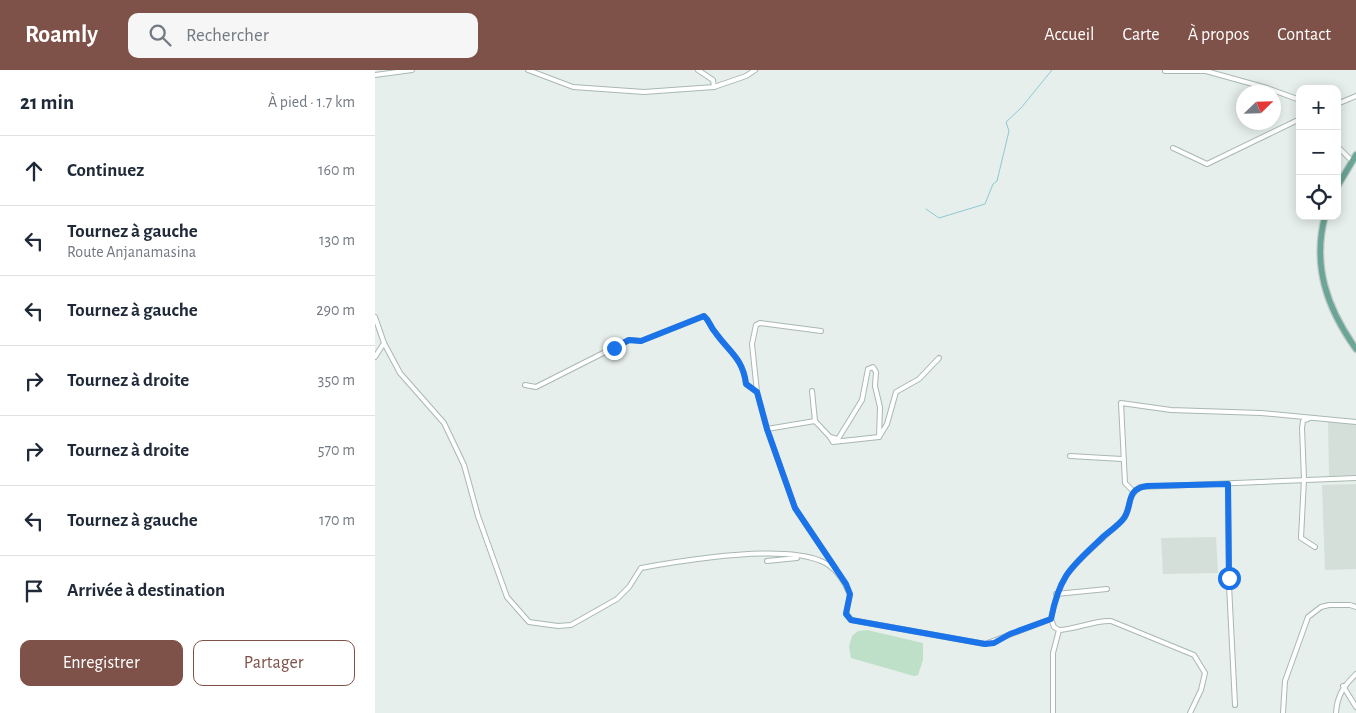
<!DOCTYPE html>
<html lang="fr">
<meta charset="utf-8">
<style>
body{margin:0;font-family:"Alegreya Sans",sans-serif;background:#f6f6f7;color:#1f2937}
.controls{position:absolute;right:15px;top:15px;display:grid;overflow:hidden;border-radius:10px;box-shadow:0 2px 12px #0003}
.controls button{width:45px;height:45px;display:grid;place-items:center;padding:0;border:0;border-bottom:1px solid #e0e1e3;background:#fff;color:#1f2937;font:25px sans-serif}
.compass{position:absolute;left:861px;top:15px;width:45px;height:45px;border-radius:50%;background:#fff;box-shadow:0 2px 12px #0003;rotate:67deg}
.stop{position:absolute;width:15px;height:15px;margin:-11px;border:4px solid #1a73e8;border-radius:50%;background:#fff}
.stop.end{background:#1a73e8;border-color:#fff;box-shadow:0 1px 5px #0008}
.list{margin:0;padding:0;list-style:none}
h2{display:flex;justify-content:space-between;align-items:center;height:65px;margin:0;padding:0 20px;font-size:21px}
h2 small{font-size:16px;font-weight:400;color:#747a83}
.list li{display:grid;grid-template-columns:32px 1fr auto;gap:15px;align-items:center;box-sizing:border-box;height:70px;padding:0 20px;border-top:1px solid #e0e1e3}
.list b{display:block;font-size:19px;white-space:nowrap}
.list p{margin:0;font-size:16px;white-space:nowrap;color:#747a83}
.list em{font-size:16px;font-style:normal;color:#747a83}
.actions{display:flex;gap:10px;padding:15px 20px}
.actions a{flex:1;padding:11px 0;border:1px solid #7f5249;border-radius:10px;text-align:center;font-size:18px;color:#7f5249}
.actions .main{background:#7f5249;color:#fff}
.icon{flex:none;width:28px;height:28px;fill:none;stroke:currentColor;stroke-width:2;stroke-linecap:round;stroke-linejoin:round}
.map{position:relative;flex:none;width:981px;height:643px;overflow:hidden}
header{display:flex;align-items:center;gap:30px;box-sizing:border-box;height:70px;padding:0 25px;background:#7f5249;color:#fff}
header strong{font-size:24px}
nav{display:flex;gap:28px;margin-inline-start:auto;font-size:18px}
.search{width:350px;height:45px;background:#f6f6f7;display:flex;align-items:center;gap:12px;box-sizing:border-box;padding:0 18px;border-radius:10px;color:#747a83;font-size:19px}
main{display:flex}
aside{flex:1;background:#fff}
.map>svg:first-child{display:block}
.built{fill:#d4dfda}
.pitch{fill:#bfe0c8}
.lines{fill:none;stroke-linecap:round;stroke-linejoin:round}
.stream{stroke:#8ec9d4;stroke-width:1}
.minor-casing{stroke:#a8b8b2;stroke-width:6}
.primary-casing{stroke:#c2cac8;stroke-width:8}
.minor{stroke:#fff;stroke-width:4}
.primary{stroke:#6aa596;stroke-width:5.5}
.route{stroke:#1a73e8;stroke-width:6}
</style>
<header>
<strong>Roamly</strong>
<div class="search"><svg class="icon" aria-label="search" viewBox="0 0 24 24"><circle cx="10" cy="10" r="6"/><path d="M15 15l6 6"/></svg>Rechercher</div>
<nav><a>Accueil</a><a>Carte</a><a>À propos</a><a>Contact</a></nav>
</header>
<main>
<aside>
<h2>21 min<small>À pied · 1.7 km</small></h2>
<ul class="list">
<li><svg class="icon" aria-label="ahead" viewBox="0 0 24 24"><path d="M12 20V5M6 11l6-6 6 6"/></svg><div><b>Continuez</b></div><em>160 m</em></li>
<li><svg class="icon" aria-label="left" viewBox="0 0 24 24"><path d="M17 20v-9H6M10 6l-5 5 5 5"/></svg><div><b>Tournez à gauche</b><p>Route Anjanamasina</p></div><em>130 m</em></li>
<li><svg class="icon" aria-label="left" viewBox="0 0 24 24"><path d="M17 20v-9H6M10 6l-5 5 5 5"/></svg><div><b>Tournez à gauche</b></div><em>290 m</em></li>
<li><svg class="icon" aria-label="right" viewBox="0 0 24 24"><path d="M7 20v-9h11M14 6l5 5-5 5"/></svg><div><b>Tournez à droite</b></div><em>350 m</em></li>
<li><svg class="icon" aria-label="right" viewBox="0 0 24 24"><path d="M7 20v-9h11M14 6l5 5-5 5"/></svg><div><b>Tournez à droite</b></div><em>570 m</em></li>
<li><svg class="icon" aria-label="left" viewBox="0 0 24 24"><path d="M17 20v-9H6M10 6l-5 5 5 5"/></svg><div><b>Tournez à gauche</b></div><em>170 m</em></li>
<li><svg class="icon" aria-label="arrive" viewBox="0 0 24 24"><path d="M6 21V4h12l-3 4 3 4H6"/></svg><div><b>Arrivée à destination</b></div></li>
</ul>
<div class="actions"><a class="main">Enregistrer</a><a>Partager</a></div>
</aside>
<div class="map">
<svg width="981" height="643" viewBox="0 0 981 643">
<rect width="100%" height="100%" fill="#e6efeb"/>
<!-- built -->
<g class="built">
<polygon points="953,350 981,353 981,405 954,406"/>
<polygon points="981,414 981,499 950,500 947,415"/>
<polygon points="841,467 843,503 788,504 786,468"/>
</g>
<!-- pitch -->
<polygon class="pitch" points="492,560 548,573 548,590 543,605 539,606 476,588 474,577 477,566 483,561"/>
<g class="lines">
<!-- stream -->
<polyline class="stream" points="551,139 564,148 610,134 618,114 622,111 634,61 631,52 646,38 677,0"/>
<defs>
<g id="minor">
<polyline points="153,0 198,17 269,22 339,17 338,10 323,0"/>
<polyline points="790,1 831,1 892,18 925,30"/>
<polyline points="0,5 37,0"/>
<polyline points="339,17 371,6 380,0"/>
<polyline points="962,34 981,26"/>
<polyline points="962,76 977,91"/>
<polyline points="798,78 832,94 925,49"/>
<path d="M0 247 9 273 25 303 69 353 89 395 103 446 132 527 154 552 183 556 196 555 242 529 254 517 266 498C310 490 405 474 446 491 461 497 469 510 475 525L471 543 476 550 610 574 676 549C685 503 697 497 730 466 736 460 745 454 750 447 757 435 751 427 765 417L981 408"/>
<polyline points="446,261 385,253 381,255 377,274 382,322 392,359 420,438 461,499"/>
<polyline points="0,287 9,273"/>
<path d="M150 315 161 317 254 270 266 271 329 246C335 251 335 257 340 262 354 282 368 288 371 314L382 322"/>
<polyline points="437,321 440,351"/>
<polyline points="935,348 928,351 927,358 929,409 926,468 940,477"/>
<polyline points="392,359 440,351 455,367 463,369 487,330 493,299 498,297 501,302 500,316 505,337 504,367 512,354 521,322 544,309 564,288"/>
<polyline points="455,367 458,372 504,367"/>
<polyline points="695,386 747,389"/>
<polyline points="853,414 854,515 860,635"/>
<polyline points="759,422 750,413 746,333 796,340 886,343 981,352"/>
<polyline points="392,491 422,488"/>
<polyline points="681,524 732,519"/>
<polyline points="676,549 679,557 684,560 678,583 678,643"/>
<path d="M684 560C702 559 720 550 736 551L819 585 830 603 826 620 815 643"/>
<polyline points="968,616 981,637"/>
<polyline points="908,643 910,611 933,547 946,537 954,535 975,535 981,537"/>
<path d="M961 643C962 625 969 616 981 604"/>
</g>
<g id="primary">
<polyline points="962,117 981,85"/>
<path d="M950 146C937 196 952 238 981 279"/>
</g>
</defs>
<!-- minor casing -->
<use href="#minor" class="minor-casing"/>
<!-- primary casing -->
<use href="#primary" class="primary-casing"/>
<!-- minor -->
<use href="#minor" class="minor"/>
<!-- primary -->
<use href="#primary" class="primary"/>
</g>
<g class="lines">
<!-- route -->
<path class="route" d="M239 278 254 270 266 271 329 246C335 251 335 257 340 262 354 282 368 288 371 314L382 322 392 359 420 438 471 514 475 524 471 544 476 550 610 574 619 573 635 564 676 549C685 503 697 497 729 466 735 461 744 455 749 448 758 435 750 419 772 416L853 414 854 508"/>
</g>
</svg>
<div class="controls">
<button>+</button>
<button>−</button>
<button><svg class="icon" aria-label="locate" viewBox="0 0 24 24"><circle cx="12" cy="12" r="6"/><path d="M12 2v4M12 18v4M2 12h4M18 12h4"/></svg></button>
</div>
<svg class="compass" viewBox="-18 -18 36 36"><path d="M0-13l5 13h-10z" fill="#e53935"/><path d="M0 13l5-13h-10z" fill="#747a83"/></svg>
<div class="stop" style="left:854px;top:508px"></div>
<div class="stop end" style="left:239px;top:278px"></div>
</div>
</main>
